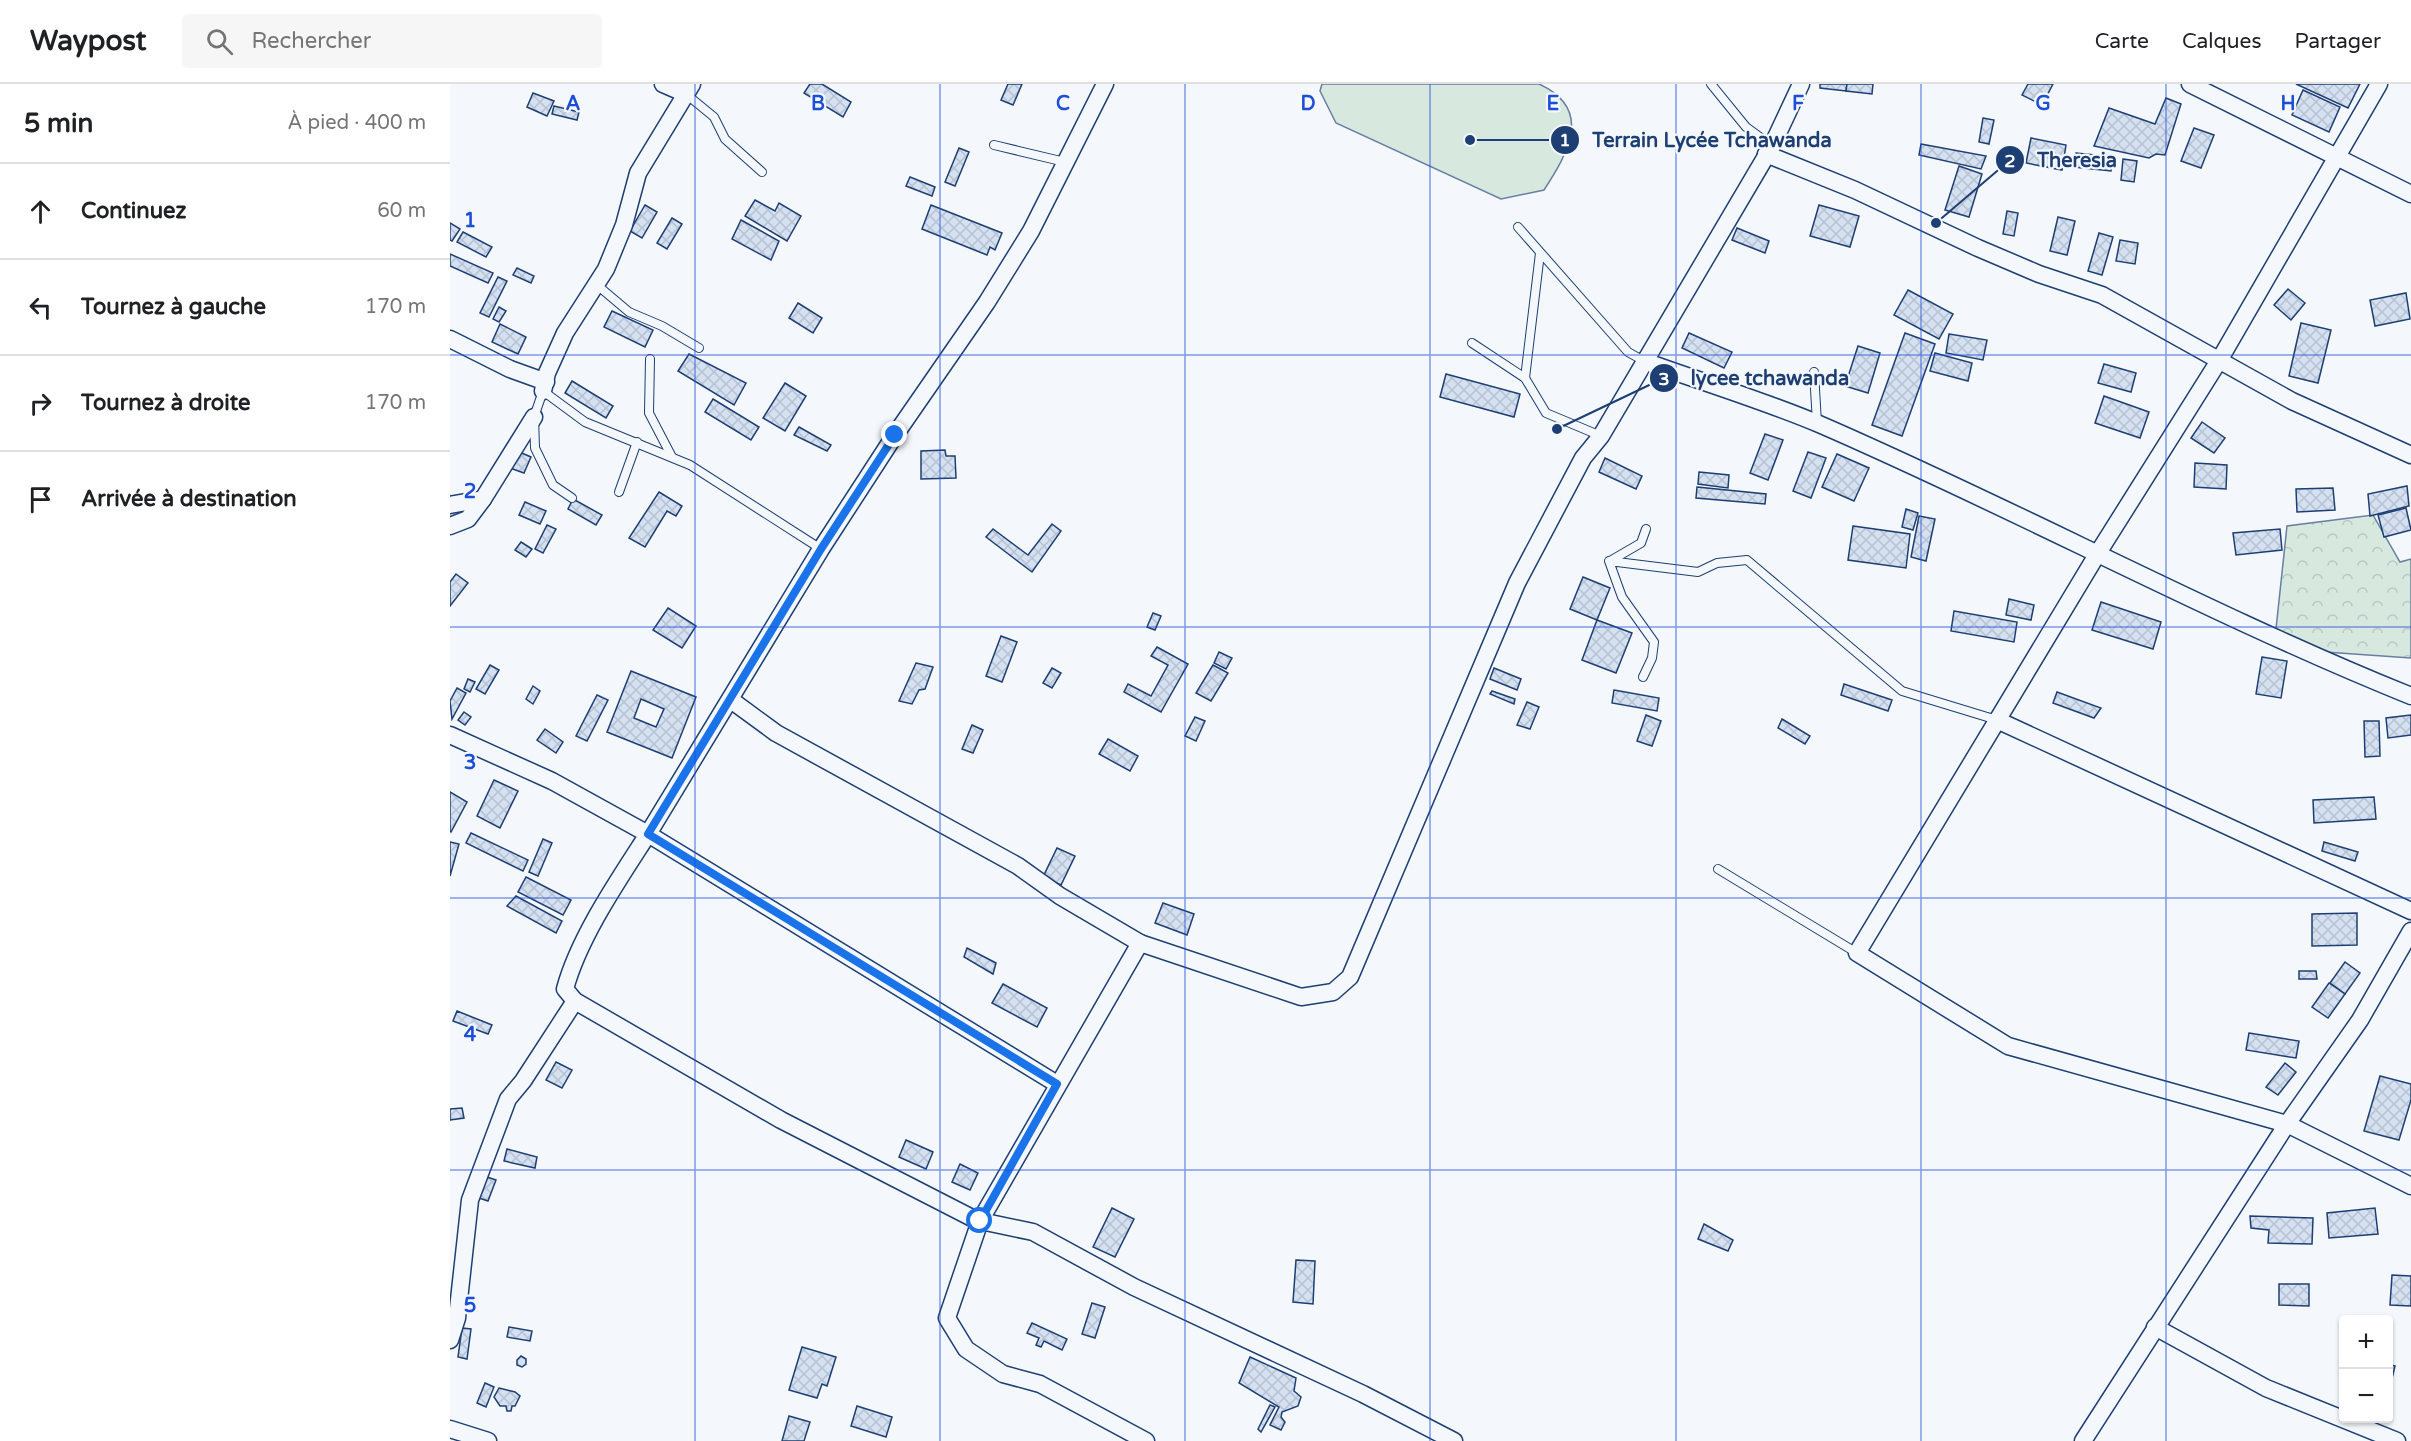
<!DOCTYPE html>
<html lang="fr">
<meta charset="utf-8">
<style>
body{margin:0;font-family:"Varela Round",sans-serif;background:#f6f6f6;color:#202124}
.controls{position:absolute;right:18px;bottom:18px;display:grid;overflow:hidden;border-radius:6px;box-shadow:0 2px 4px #0004}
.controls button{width:54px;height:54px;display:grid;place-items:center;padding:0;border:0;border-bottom:2px solid #e0e0e0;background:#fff;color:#202124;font:30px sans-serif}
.stop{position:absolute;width:18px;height:18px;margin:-14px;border:4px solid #1a73e8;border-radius:50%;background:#fff}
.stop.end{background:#1a73e8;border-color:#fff;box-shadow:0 2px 6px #0008}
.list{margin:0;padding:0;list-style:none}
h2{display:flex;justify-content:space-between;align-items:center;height:78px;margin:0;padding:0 24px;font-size:26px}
h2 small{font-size:20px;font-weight:400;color:#757577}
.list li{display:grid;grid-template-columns:39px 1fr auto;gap:18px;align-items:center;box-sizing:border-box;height:96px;padding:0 24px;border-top:2px solid #e0e0e0}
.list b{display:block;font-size:22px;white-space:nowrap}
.list em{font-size:20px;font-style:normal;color:#757577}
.icon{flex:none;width:33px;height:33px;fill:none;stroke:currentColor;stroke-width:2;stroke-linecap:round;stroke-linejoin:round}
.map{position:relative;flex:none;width:1961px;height:1357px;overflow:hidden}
header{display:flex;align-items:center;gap:36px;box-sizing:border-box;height:84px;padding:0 30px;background:#fff;border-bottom:2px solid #e0e0e0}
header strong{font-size:28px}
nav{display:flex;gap:33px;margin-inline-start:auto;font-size:21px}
.search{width:420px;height:54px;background:#f6f6f6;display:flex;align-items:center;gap:15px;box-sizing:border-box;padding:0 21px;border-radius:6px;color:#757577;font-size:22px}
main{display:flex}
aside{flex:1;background:#fff}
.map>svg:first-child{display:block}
.forest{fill:url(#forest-crowns);stroke:#687fa3;stroke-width:1.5}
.pitch{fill:#d7e8df;stroke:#687fa3;stroke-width:1.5}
.building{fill:url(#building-cross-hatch);stroke:#1d3f73;stroke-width:1.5;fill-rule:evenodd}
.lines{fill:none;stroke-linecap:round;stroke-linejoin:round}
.lane-casing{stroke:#1d3f73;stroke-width:10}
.street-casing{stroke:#1d3f73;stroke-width:19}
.lane{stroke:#f4f7fb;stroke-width:8}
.street{stroke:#f4f7fb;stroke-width:16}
.route{stroke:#1a73e8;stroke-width:8}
.grid{fill:none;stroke:#1d4ed8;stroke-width:1.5;stroke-opacity:0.55}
.grid-label{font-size:20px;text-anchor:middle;font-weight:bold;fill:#1d4ed8;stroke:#f4f7fb;stroke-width:4.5;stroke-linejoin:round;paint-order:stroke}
.leader{fill:none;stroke:#1d3f73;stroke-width:2}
.callout-dot{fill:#1d3f73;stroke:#f4f7fb;stroke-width:2}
.mark-label{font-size:18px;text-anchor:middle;font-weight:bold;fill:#fff}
.callout-label{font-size:20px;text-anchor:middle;font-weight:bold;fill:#1d3f73;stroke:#f4f7fb;stroke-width:4.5;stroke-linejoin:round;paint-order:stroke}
</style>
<header>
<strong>Waypost</strong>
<div class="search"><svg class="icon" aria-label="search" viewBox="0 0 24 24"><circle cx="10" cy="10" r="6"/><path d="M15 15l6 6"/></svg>Rechercher</div>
<nav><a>Carte</a><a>Calques</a><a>Partager</a></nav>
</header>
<main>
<aside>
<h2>5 min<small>À pied · 400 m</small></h2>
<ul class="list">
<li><svg class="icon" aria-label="ahead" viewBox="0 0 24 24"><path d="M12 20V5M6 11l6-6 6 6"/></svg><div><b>Continuez</b></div><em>60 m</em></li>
<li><svg class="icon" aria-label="left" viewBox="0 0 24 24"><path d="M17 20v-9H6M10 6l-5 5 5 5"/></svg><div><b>Tournez à gauche</b></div><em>170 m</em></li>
<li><svg class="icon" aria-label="right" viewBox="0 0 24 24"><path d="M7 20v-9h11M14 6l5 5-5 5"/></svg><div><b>Tournez à droite</b></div><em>170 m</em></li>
<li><svg class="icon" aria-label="arrive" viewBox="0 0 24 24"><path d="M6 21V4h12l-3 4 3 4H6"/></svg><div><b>Arrivée à destination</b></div></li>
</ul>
</aside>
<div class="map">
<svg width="1961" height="1357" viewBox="0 0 1961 1357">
<defs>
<pattern id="forest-crowns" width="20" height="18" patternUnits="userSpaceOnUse" patternTransform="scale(1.5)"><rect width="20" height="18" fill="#d7e8df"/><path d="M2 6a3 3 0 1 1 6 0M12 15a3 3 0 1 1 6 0" fill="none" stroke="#b8c8c3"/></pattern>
<pattern id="building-cross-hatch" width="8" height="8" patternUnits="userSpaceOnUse" patternTransform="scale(1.5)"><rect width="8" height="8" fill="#d5e0f0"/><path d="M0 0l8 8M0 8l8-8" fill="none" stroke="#b6c1d1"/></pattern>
</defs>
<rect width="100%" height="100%" fill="#f4f7fb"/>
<!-- forest -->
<polygon class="forest" points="1923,431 1950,478 1961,475 1961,574 1875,568 1826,545 1837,442"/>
<!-- pitch -->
<path class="pitch" d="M872 0H1089C1144 25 1118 69 1094 106L1051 115 886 39 870 7Z"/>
<!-- building -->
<g class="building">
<polygon points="360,0 372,0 401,18 393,33 354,9"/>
<polygon points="558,0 572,0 563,21 551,16"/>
<polygon points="1370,0 1397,0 1396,7 1370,4"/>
<polygon points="1397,0 1423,0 1422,10 1396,7"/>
<polygon points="1578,0 1603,0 1592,21 1572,11"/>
<polygon points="1846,0 1910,0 1898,24"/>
<polygon points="1853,6 1890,23 1879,48 1842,31"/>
<polygon points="83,9 104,17 97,32 77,23"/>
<polygon points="1716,14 1731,20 1715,71 1706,70 1699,74 1644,62 1659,24 1705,40"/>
<polygon points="104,22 129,28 127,36 102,30"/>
<polygon points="1533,34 1544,36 1539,60 1529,58"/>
<polygon points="1744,44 1764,51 1751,84 1731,77"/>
<polygon points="1581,54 1616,61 1612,86 1576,79"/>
<polygon points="1471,60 1536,72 1531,85 1469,71"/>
<polygon points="509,64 519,68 505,102 495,98"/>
<polygon points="1626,69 1663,73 1661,87 1624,83"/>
<polygon points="1673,75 1687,77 1684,98 1671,96"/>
<polygon points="1509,82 1532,90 1519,133 1495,126"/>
<polygon points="460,93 485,103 482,112 456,102"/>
<polygon points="305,116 325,127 329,119 351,132 337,157 295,132"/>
<polygon points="195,121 207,128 192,154 180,147"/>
<polygon points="481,121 552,149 545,166 540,163 537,171 472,145"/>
<polygon points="1369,121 1409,132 1400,163 1360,152"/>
<polygon points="1557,127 1568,129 1564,152 1553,150"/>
<polygon points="1608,133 1625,137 1617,171 1600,167"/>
<polygon points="222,134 232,140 217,165 207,159"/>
<polygon points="291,136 329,157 321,176 282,155"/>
<polygon points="0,139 10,145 2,157 0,156"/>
<polygon points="1287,144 1319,157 1315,169 1282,156"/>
<polygon points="13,148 42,163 36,173 7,158"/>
<polygon points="1649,149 1663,153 1652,191 1638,187"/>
<polygon points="1670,156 1688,159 1685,180 1666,177"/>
<polygon points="0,170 43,189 38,199 0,182"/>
<polygon points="67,184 84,192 81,199 63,191"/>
<polygon points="48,193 57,197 39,233 30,229"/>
<polygon points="1838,205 1855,219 1841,236 1824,221"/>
<polygon points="1458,206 1503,230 1489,255 1444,231"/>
<polygon points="1956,209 1960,235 1925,242 1920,216"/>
<polygon points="348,219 372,234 363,249 339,234"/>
<polygon points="49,223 56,227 49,238 43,235"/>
<polygon points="162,227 203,246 195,263 154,243"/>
<polygon points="1851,239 1881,246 1868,299 1839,292"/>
<polygon points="50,240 76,253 68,270 42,258"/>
<polygon points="1239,249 1282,268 1274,284 1232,264"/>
<polygon points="1455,249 1485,260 1452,352 1422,341"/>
<polygon points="1499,250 1537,256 1533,276 1496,269"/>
<polygon points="1408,262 1430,269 1418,309 1395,302"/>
<polygon points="1485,269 1522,279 1518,297 1480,287"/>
<polygon points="239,270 296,299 284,321 228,287"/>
<polygon points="1654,280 1686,289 1681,308 1648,299"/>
<polygon points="996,290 1070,310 1064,333 990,313"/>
<polygon points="122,297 163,322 156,334 115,309"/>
<polygon points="335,299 356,312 335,347 313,334"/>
<polygon points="1654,312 1699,328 1690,354 1645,339"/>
<polygon points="263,315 309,343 301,356 255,328"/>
<polygon points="1752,338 1775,354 1764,369 1741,354"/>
<polygon points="349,343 381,361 377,367 344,351"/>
<polygon points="1315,350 1333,356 1318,396 1300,389"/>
<polygon points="495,366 496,372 505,372 506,394 471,395 471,367"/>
<polygon points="67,367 81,373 74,389 60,384"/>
<polygon points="1358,368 1376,374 1361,414 1343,407"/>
<polygon points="1387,370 1419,384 1404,417 1372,403"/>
<polygon points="1155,374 1192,392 1186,405 1149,388"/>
<polygon points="1745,379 1777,381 1776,405 1744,403"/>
<polygon points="1249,388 1279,391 1278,404 1248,400"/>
<polygon points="1957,402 1959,422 1920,432 1918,410"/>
<polygon points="1247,403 1316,410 1315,420 1246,414"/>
<polygon points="1883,404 1885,426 1847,428 1846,405"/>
<polygon points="209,408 232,422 226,432 217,427 195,463 179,454"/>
<polygon points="123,415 152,431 146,441 118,425"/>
<polygon points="75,418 96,427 90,440 69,431"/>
<polygon points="1956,424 1961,446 1934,453 1928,431"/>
<polygon points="1456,425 1468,429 1463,446 1452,443"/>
<polygon points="1469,432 1485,435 1476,477 1461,473"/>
<polygon points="602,440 611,447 582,488 536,453 543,445 578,471"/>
<polygon points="97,441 106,445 93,469 85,465"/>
<polygon points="1403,442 1460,450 1456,484 1398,476"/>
<polygon points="1830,445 1832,466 1786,471 1783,449"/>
<polygon points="71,458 82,465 76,473 65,466"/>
<polygon points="6,490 18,499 0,522 0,498"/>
<polygon points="1133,493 1160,504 1147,536 1120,525"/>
<polygon points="1559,515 1584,521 1581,536 1556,531"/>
<polygon points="1651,518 1711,538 1703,565 1642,546"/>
<polygon points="218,524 246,542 232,564 203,546"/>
<polygon points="1504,527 1567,538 1564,558 1501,547"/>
<polygon points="703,529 711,532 705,546 697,543"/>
<polygon points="1147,536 1182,549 1166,589 1132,576"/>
<polygon points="551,552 567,558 552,598 536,592"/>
<polygon points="707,563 738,580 711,628 674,608 678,600 701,612 718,581 701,572"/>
<polygon points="769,568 782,574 776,585 764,579"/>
<polygon points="1812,573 1837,577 1831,614 1806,610"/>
<polygon points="466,579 483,583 475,605 469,606 462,620 449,617"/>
<polygon points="40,581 49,586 35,610 26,605"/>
<polygon points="763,581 778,589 761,617 746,609"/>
<polygon points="602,584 611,589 602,604 593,599"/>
<polygon points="1044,584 1071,595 1067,606 1040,595"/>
<path d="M181 587 246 613 222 674 157 648ZM191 615 214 625 206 643 184 634Z"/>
<polygon points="18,595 25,598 20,608 14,605"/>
<polygon points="1394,600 1442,616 1438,627 1391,611"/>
<polygon points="83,602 90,607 83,620 76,615"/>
<polygon points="7,604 16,609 2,635 0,617"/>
<polygon points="1164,606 1209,614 1207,627 1162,619"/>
<polygon points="1042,607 1065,615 1064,620 1040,610"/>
<polygon points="1607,608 1651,624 1644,634 1603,619"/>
<polygon points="147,611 158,616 137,657 126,652"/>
<polygon points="1077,618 1089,623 1080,645 1067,641"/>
<polygon points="14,628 21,633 15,641 8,636"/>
<polygon points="1196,631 1211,637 1202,662 1187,657"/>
<polygon points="1961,631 1961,651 1938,654 1936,634"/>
<polygon points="745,633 755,637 746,657 735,652"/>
<polygon points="1332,635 1360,652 1355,660 1328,644"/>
<polygon points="1914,637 1929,637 1930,672 1915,673"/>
<polygon points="522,641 533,646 523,669 512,665"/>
<polygon points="95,645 113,658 106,669 87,656"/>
<polygon points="658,655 688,672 680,687 649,670"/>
<polygon points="44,696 68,707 50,744 27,732"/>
<polygon points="0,708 17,718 1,748 0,747"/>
<polygon points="1924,713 1926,735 1864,739 1863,716"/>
<polygon points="21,749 78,776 73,787 16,759"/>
<polygon points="93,755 102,759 88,792 79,788"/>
<polygon points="0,758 9,760 0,792"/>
<polygon points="1874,758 1908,768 1905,777 1872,767"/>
<polygon points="607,764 625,772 611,801 593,793"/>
<polygon points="76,793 121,816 113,831 68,808"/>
<polygon points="66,812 112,837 106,849 57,822"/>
<polygon points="713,819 744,830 737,851 705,839"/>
<polygon points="1907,829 1907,861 1862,862 1862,830"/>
<polygon points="517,864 546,879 543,890 514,873"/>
<polygon points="1895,878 1910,889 1895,910 1880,899"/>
<polygon points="1849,887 1866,887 1867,895 1849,895"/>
<polygon points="1879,899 1895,910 1878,934 1862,923"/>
<polygon points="553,900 597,924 587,943 542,919"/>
<polygon points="7,927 42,941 38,950 3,937"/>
<polygon points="1799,949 1849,957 1846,974 1796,966"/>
<polygon points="106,978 122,986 112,1004 96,996"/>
<polygon points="1835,979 1846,988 1828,1011 1816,1003"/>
<polygon points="1930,992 1961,1000 1961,1016 1949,1056 1914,1047"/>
<polygon points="12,1024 14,1034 0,1036 0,1025"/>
<polygon points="456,1056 483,1068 476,1085 449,1073"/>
<polygon points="57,1065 87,1073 85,1084 54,1077"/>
<polygon points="510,1080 528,1089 520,1106 502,1098"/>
<polygon points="37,1093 46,1096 38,1117 29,1114"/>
<polygon points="662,1124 684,1135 665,1173 643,1163"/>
<polygon points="1925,1124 1928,1150 1879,1154 1877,1129"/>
<polygon points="1800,1132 1863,1134 1862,1160 1818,1159 1819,1146 1801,1144"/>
<polygon points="1254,1140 1283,1156 1278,1167 1248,1155"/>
<polygon points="846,1176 865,1177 863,1220 843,1218"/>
<polygon points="1942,1191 1961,1192 1961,1222 1940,1221"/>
<polygon points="1829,1200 1859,1200 1859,1222 1829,1221"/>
<polygon points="642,1219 655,1223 645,1254 632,1250"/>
<polygon points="582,1239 617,1255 612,1266 594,1257 591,1263 586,1261 589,1254 577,1249"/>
<polygon points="59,1243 82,1247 80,1257 57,1253"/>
<polygon points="12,1244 21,1245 17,1275 8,1273"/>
<polygon points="352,1263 386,1273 377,1302 372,1300 367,1314 339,1306"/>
<polygon points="71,1272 76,1275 76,1280 72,1283 67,1281 67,1276"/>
<polygon points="800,1273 846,1294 844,1307 851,1313 848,1322 832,1328 831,1333 835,1338 831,1346 820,1341 829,1323 789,1299"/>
<polygon points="1938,1280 1945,1282 1938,1311"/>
<polygon points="35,1299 44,1303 36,1323 27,1319"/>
<polygon points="49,1304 65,1308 70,1312 65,1322 62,1322 61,1327 57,1327 56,1322 50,1322 44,1313"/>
<polygon points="820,1321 825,1323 811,1348 808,1345"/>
<polygon points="407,1322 442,1333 436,1353 401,1342"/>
<polygon points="339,1332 360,1338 354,1357 332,1357"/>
</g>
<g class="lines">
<defs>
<g id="lane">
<polyline points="1261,0 1296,43 1322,62"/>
<polyline points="236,10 264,33 275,55 312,88"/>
<polyline points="544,61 615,78"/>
<polyline points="1068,143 1178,268 1194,277"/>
<polyline points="147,201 179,228 212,242 249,264"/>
<polyline points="1022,259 1075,294 1096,329 1151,352"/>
<polyline points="200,275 199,329 222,373"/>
<polyline points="1364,288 1367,339"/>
<polyline points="1075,294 1090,169"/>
<polyline points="169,408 187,358"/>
<polyline points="122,414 103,401 85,364 84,333 93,307 135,338 240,381 371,465"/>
<polyline points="1160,477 1191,459 1196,445"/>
<polyline points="1193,593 1202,574 1204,558 1172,513 1159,477 1248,488 1267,479 1297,476 1452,607 1547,636"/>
<polyline points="1268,785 1407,869"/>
</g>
<g id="street">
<polyline points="213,0 236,10"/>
<polyline points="1740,0 1961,110"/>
<polyline points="1929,0 1770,275 1648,469 1407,869 1558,962 1837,1040 1961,1102"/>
<polyline points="1316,70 1405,106 1528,164 1589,190 1652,211 1842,317 1961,371"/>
<polyline points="0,255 60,285 96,298"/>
<path d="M1194 277C1252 298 1312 316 1369 340 1568 426 1760 531 1961 612"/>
<polyline points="93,307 97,289 115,249 156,185 174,141 188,89 242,0"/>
<polyline points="0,421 33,415 84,333"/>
<polyline points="0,442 18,435 33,415"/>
<polyline points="281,616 326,649 568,782 610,812 690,859"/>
<polyline points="1547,636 1961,827"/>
<path d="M0 651 102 697 198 750C169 795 129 853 115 905L125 917 331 1036 526 1136 583 1148 684 1203 913 1310 1004 1357"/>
<polyline points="607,1000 198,750 371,465 445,351 537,218 581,147 655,0"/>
<polyline points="1705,1243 1816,1304 1947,1357"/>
<polyline points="0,1256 7,1234 20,1116 58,1015 73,997 125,917"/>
<polyline points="0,1345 38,1357"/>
<polyline points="696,1357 590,1300 553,1290 516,1265 497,1234 530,1137 690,859 851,913 883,908 900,893 1067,499 1133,374 1151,352 1322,62 1351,0"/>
<polyline points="1633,1357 1837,1040 1910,936 1961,847"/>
</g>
</defs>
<!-- lane casing -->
<use href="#lane" class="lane-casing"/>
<!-- street casing -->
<use href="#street" class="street-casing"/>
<!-- lane -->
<use href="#lane" class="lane"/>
<!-- street -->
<use href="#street" class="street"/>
</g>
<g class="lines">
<!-- route -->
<polyline class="route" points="445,351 371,465 198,750 607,1000 530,1137"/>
</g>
<!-- grid -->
<path class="grid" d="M245 0V1357M490 0V1357M735 0V1357M980 0V1357M1226 0V1357M1471 0V1357M1716 0V1357M0 271H1961M0 543H1961M0 814H1961M0 1086H1961"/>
<g class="grid-label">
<text x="123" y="26">A</text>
<text x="368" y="26">B</text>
<text x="613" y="26">C</text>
<text x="858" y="26">D</text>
<text x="1103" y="26">E</text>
<text x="1348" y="26">F</text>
<text x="1593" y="26">G</text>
<text x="1838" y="26">H</text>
<text x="20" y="143">1</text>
<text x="20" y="414">2</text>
<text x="20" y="685">3</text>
<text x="20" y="957">4</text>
<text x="20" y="1228">5</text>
</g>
<!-- callouts -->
<path class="leader" d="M1020 56L1115 56M1486 139L1560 76M1107 345L1214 294"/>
<g class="callout-dot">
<circle cx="1020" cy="56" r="6"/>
<circle cx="1486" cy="139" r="6"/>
<circle cx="1107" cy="345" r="6"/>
<circle cx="1115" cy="56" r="15"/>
<circle cx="1560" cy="76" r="15"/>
<circle cx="1214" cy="294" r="15"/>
</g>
<g class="mark-label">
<text x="1115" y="62">1</text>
<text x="1560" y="83">2</text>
<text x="1214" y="301">3</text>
</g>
<g class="callout-label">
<text x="1262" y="63">Terrain Lycée Tchawanda</text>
<text x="1627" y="83">Theresia</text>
<text x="1320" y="301">lycee tchawanda</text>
</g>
</svg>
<div class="controls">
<button>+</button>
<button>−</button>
</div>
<div class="stop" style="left:530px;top:1137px"></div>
<div class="stop end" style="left:445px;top:351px"></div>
</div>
</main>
